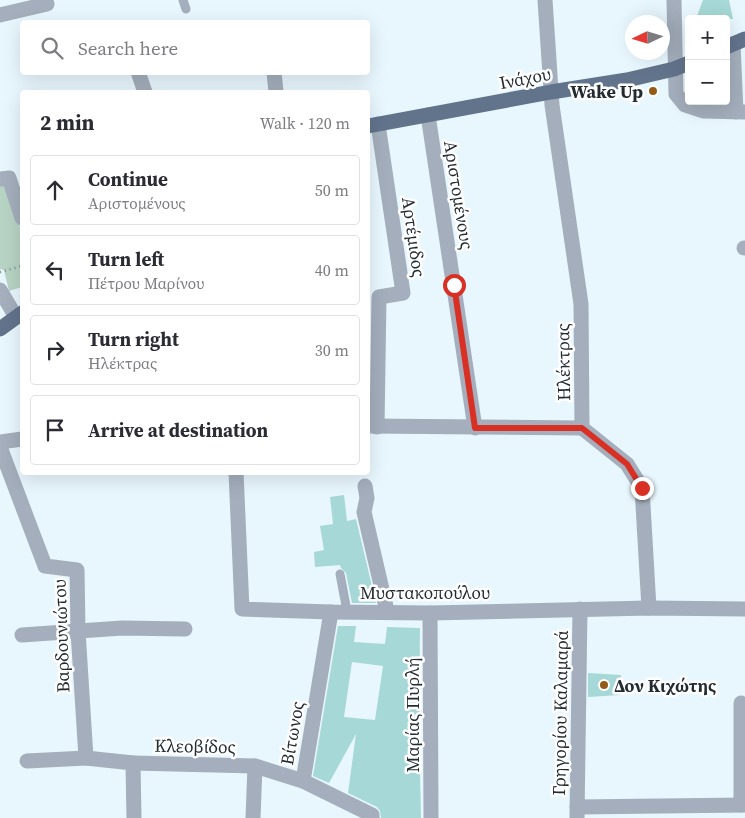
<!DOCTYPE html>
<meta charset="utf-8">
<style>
body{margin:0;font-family:"Source Serif 4",serif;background:#f7f7f7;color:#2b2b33}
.controls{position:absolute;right:15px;top:15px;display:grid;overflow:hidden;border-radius:5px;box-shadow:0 5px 20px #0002}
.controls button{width:45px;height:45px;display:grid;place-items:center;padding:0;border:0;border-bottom:1px solid #e1e1e2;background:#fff;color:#2b2b33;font:25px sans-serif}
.compass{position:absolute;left:625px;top:15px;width:45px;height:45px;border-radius:50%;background:#fff;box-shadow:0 5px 20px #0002;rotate:266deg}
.stop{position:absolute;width:15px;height:15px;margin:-11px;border:4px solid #d93025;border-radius:50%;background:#fff}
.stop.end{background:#d93025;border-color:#fff;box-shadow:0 1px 5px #0008}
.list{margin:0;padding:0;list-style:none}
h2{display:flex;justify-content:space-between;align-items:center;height:65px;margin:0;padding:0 20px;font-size:21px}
h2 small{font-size:16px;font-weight:400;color:#7c7c81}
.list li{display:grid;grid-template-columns:32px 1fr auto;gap:15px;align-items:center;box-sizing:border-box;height:70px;margin:0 10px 10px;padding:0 10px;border:1px solid #e1e1e2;border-radius:5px}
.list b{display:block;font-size:19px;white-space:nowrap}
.list p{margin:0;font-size:16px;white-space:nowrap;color:#7c7c81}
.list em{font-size:16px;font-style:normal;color:#7c7c81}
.icon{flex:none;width:28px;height:28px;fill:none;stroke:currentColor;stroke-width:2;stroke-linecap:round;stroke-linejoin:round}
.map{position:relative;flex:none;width:745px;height:818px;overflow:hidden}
.search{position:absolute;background:#fff;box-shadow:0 5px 20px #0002;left:20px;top:20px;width:350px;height:55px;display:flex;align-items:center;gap:12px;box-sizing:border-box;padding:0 18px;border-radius:5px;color:#7c7c81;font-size:19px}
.panel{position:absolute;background:#fff;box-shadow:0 5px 20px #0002;left:20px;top:90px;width:350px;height:385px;border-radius:5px}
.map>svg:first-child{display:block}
.green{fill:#b7d3c3}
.building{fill:#a5d8d6;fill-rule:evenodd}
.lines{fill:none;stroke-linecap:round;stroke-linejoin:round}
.path{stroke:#889499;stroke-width:3;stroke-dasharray:1 4;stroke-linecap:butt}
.lane{stroke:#a4aebc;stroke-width:9}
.street{stroke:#a4aebc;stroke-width:15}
.primary{stroke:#62738c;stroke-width:15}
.route{stroke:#d93025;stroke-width:6}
.poi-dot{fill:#945a17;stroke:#fff;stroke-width:2}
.labels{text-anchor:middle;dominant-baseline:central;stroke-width:5;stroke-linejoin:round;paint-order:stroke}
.street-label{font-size:18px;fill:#222b2f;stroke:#fff}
.poi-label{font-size:18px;font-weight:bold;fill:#222b2f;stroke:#fff;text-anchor:end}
</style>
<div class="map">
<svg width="745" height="818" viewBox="0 0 745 818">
<rect width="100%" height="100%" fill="#e8f6fd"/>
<!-- green -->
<polygon class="green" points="9,182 22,237 22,287 9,291 4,270 0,269 0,184"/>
<!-- building -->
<g class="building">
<polygon points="703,0 729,0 733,19 696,19"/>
<polygon points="344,495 347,521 356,519 376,603 352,603 346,573 341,568 340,565 315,567 314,552 324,550 320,526 333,524 330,497"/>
<path d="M338 626H356L354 642 385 644 387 627 420 628 419 728 421 818H381L380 811 377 807 348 793 356 734 329 783 313 776ZM352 662 383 666 375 720 344 717Z"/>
<polygon points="588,673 621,675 620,695 588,697"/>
</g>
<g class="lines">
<!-- path -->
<polyline class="path" points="0,272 22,266"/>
<!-- lane -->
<g class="lane">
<polyline points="183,0 186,9"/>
<polyline points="340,574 347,611"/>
</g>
<!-- street -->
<g class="street">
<polyline points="545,0 552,105 581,304 582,428 627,464 642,488 649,608"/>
<polyline points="674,0 676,94 685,105 703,111 745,112"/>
<polyline points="0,15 47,4"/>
<polyline points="733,44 736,112"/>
<polyline points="138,72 145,92"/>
<polyline points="274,72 276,92"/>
<polyline points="428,115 475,428"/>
<polyline points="0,179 9,178 22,218"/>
<polyline points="744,248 745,248"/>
<polyline points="0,290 16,317"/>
<polyline points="369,426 582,428"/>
<polyline points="377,427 379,297 403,293 378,124"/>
<polyline points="0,442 22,439"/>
<polyline points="0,447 45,566 77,570 78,631 86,758 133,763 134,818"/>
<polyline points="236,472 242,609 331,612 430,613 649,608 745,609"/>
<polyline points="365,486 367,498 364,512 387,611"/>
<polyline points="430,613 431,818"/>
<polyline points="22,635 122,628 185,629"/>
<polyline points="741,703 741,805"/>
<polyline points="27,761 86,758"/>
<polyline points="133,763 255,766 303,781 372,815 372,818"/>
<polyline points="303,781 331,612"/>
<polyline points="577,807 745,805"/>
<polyline points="253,818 255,766"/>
<polyline points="577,818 580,609"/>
</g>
<!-- primary -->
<g class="primary">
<polyline points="726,47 745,39"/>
<polyline points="368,126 551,92 627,80 674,69 689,63"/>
<polyline points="0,329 22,313"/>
</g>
</g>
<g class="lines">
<!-- route -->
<polyline class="route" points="454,285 475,428 582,428 627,464 642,488"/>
</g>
<!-- markers -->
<g class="poi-dot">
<circle cx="653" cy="91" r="5"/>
<circle cx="604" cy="685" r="5"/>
</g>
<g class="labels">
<!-- street labels -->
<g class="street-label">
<text transform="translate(525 78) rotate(-11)">Ινάχου</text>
<text transform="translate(459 195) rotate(81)">Αριστομένους</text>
<text transform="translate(414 237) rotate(82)">Αρτέμιδος</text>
<text transform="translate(563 362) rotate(-91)">Ηλέκτρας</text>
<text x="425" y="592">Μυστακοπούλου</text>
<text transform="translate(61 636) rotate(-92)">Βαρδουνιώτου</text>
<text transform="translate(560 713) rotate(-89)">Γρηγορίου Καλαμαρά</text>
<text transform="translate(412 715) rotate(-90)">Μαρίας Πυρλή</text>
<text transform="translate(292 733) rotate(-80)">Βίτωνος</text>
<text transform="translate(195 746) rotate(1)">Κλεοβίδος</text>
</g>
<!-- poi labels -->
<g class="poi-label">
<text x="643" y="91">Wake Up</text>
<text x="614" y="685" text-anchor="start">Δον Κιχώτης</text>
</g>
</g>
</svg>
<div class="controls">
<button>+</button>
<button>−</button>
</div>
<svg class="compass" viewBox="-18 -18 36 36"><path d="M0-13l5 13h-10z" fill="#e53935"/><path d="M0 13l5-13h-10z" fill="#7c7c81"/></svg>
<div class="stop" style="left:454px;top:285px"></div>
<div class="stop end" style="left:642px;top:488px"></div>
<div class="search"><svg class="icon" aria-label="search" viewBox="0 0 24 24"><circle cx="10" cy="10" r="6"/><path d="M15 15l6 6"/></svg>Search here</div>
<section class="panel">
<h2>2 min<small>Walk · 120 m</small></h2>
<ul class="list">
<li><svg class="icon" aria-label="ahead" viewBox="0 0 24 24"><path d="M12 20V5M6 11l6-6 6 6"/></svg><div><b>Continue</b><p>Αριστομένους</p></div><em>50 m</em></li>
<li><svg class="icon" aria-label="left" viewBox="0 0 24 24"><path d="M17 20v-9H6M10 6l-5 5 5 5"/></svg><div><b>Turn left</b><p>Πέτρου Μαρίνου</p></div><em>40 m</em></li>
<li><svg class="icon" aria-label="right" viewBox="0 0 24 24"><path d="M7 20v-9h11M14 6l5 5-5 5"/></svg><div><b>Turn right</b><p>Ηλέκτρας</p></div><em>30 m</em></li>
<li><svg class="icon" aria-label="arrive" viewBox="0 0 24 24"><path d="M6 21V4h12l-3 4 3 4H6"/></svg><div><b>Arrive at destination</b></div></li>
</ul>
</section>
</div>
